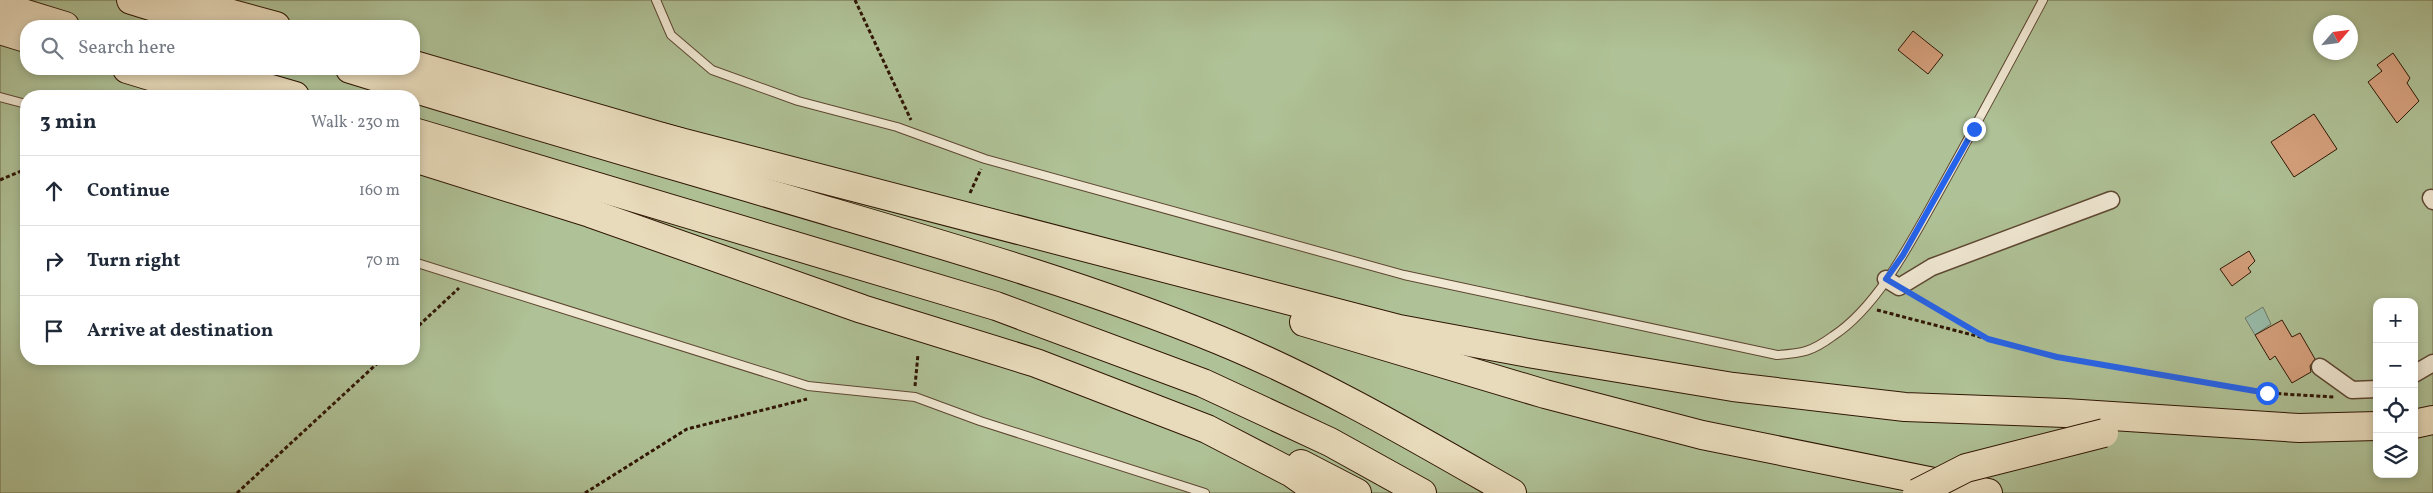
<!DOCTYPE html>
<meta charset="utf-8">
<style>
body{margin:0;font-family:Vollkorn,serif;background:#f2f2f3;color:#1f2937}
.controls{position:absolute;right:15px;bottom:15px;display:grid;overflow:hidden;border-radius:10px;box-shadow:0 2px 8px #0003}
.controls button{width:45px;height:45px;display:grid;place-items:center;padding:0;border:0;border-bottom:1px solid #e0e1e3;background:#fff;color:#1f2937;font:25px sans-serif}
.compass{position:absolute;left:2313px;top:15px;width:45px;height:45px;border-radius:50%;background:#fff;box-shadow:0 2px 8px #0003;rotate:62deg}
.stop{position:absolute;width:15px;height:15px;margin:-11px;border:4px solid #2563eb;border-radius:50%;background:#fff}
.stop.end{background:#2563eb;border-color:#fff;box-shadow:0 1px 5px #0008}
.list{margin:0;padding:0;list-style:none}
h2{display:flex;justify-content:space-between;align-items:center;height:65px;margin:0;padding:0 20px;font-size:21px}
h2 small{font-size:16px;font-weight:400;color:#747a83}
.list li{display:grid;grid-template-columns:32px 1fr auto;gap:15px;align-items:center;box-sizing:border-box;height:70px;padding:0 20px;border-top:1px solid #e0e1e3}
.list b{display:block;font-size:19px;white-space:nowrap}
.list em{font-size:16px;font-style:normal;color:#747a83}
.icon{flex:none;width:28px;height:28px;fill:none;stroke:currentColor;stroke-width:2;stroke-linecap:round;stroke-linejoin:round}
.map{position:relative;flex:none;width:2433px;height:493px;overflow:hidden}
.search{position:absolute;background:#fff;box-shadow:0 2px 8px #0003;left:20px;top:20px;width:400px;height:55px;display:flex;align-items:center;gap:12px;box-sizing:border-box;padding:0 18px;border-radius:20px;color:#747a83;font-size:19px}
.panel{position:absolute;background:#fff;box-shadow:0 2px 8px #0003;left:20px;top:90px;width:400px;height:275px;border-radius:20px}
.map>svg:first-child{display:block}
.green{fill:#afc196;stroke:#6f6c4d;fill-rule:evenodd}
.water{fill:#98bcab;stroke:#6e7a68}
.building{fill:#d5a07d;stroke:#2f1604}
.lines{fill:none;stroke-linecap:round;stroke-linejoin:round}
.service-casing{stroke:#5d4732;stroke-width:10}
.minor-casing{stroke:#5d4732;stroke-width:19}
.motorway-casing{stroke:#2f1604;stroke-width:30}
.path{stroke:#2f1604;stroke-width:3;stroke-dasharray:4 2.5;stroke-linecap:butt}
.service{stroke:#f0e8d3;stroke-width:8}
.minor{stroke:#f0e8d3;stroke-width:16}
.motorway{stroke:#e8dbbb;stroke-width:28}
.motorway-bridge-casing{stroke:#2f1604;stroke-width:30;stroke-linecap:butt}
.motorway-bridge{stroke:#e8dbbb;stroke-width:28}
.route{stroke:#2563eb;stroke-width:6}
</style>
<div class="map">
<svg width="2433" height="493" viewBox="0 0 2433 493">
<rect width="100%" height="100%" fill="#e8dbbb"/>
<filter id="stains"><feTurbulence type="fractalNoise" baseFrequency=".004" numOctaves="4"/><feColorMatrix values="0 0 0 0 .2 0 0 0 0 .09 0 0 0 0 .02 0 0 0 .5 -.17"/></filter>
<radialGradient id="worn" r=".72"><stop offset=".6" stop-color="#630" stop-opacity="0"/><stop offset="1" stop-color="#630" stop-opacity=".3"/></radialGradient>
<!-- green -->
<path class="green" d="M0 0H2433V493H0ZM2320 22H2350V52H2320ZM26 26H414V69H26ZM26 96H414V359H26ZM2377 302H2414V474H2377Z"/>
<!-- water -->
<polygon class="water" points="2263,307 2271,324 2255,335 2245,318"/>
<!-- building -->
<g class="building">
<polygon points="1913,31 1943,55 1928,74 1898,50"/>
<polygon points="2393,53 2410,78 2407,83 2419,101 2397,123 2368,82 2382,71 2377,65"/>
<polygon points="2314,114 2337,149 2294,177 2271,142"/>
<polygon points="2249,251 2255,261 2248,268 2251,272 2232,286 2220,269"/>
<polygon points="2282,320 2292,337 2300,333 2315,359 2310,366 2311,372 2292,383 2275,356 2270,360 2255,335"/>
</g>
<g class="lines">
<defs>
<g id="service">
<path d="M656 0 671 35 712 70 798 101 897 127 985 159 1404 275 1777 355C1803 353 1811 352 1833 336 1879 306 1913 238 1940 190 1975 127 2009 64 2043 0"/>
<polyline points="0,97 26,104"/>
<polyline points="414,262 808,386 915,397 980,421 1205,493"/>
</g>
<g id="minor">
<polyline points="2431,198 2433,201"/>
<polyline points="1886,279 1899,287 1932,267 2111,200"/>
<polyline points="2320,367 2352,390 2377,389"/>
<polyline points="2414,374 2433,363"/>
</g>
<g id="motorway">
<polyline points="131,0 202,22"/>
<polyline points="181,0 276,26"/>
<polyline points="0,6 65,26"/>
<polyline points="0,30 26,38"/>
<polyline points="414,65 679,142"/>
<polyline points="127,69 216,96"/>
<polyline points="203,69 295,96"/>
<path d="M350 69C511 119 673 165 835 213 964 251 1094 289 1219 340 1321 382 1416 438 1512 493"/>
<polyline points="414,132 996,306 1203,383 1330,442 1422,493"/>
<polyline points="661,137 1399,329 1534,354 1733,387 1905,407 2065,413 2299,428 2377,426"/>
<polyline points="414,158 590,213 862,309 1036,363 1207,429 1292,473 1320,493"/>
<polyline points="1304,322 1545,394 1702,435 1988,493"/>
<polyline points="2414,424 2433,420"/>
<polyline points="1301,464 1357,493"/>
</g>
</defs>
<!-- service casing -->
<use href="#service" class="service-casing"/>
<!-- minor casing -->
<use href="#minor" class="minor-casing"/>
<!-- motorway casing -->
<use href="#motorway" class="motorway-casing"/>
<!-- path -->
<g class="path">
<polyline points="855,0 911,120"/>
<polyline points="0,180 26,169"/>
<polyline points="970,193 981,169"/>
<polyline points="1915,296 1983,336"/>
<polyline points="1877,310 2057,357 2267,393 2334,397"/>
<polyline points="414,330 459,288"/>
<polyline points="915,386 918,354"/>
<polyline points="237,493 382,359"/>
<polyline points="585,493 687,429 807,399"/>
</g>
<!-- service -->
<use href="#service" class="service"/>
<!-- minor -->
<use href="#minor" class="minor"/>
<!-- motorway -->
<use href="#motorway" class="motorway"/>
<defs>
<polyline id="motorway-bridge" points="1917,493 1966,468 2104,433"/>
</defs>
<!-- motorway-bridge casing -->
<use href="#motorway-bridge" class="motorway-bridge-casing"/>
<!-- motorway-bridge -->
<use href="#motorway-bridge" class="motorway-bridge"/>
</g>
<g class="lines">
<!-- route -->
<polyline class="route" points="1974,129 1903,255 1886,279 1988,339 2057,357 2267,393"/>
</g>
<rect width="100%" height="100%" filter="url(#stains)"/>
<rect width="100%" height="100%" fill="url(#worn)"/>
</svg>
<div class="controls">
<button>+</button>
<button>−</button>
<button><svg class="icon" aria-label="locate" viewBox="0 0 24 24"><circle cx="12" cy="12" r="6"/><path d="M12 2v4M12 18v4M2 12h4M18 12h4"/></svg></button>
<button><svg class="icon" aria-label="layers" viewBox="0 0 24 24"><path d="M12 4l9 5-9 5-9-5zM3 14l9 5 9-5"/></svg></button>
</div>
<svg class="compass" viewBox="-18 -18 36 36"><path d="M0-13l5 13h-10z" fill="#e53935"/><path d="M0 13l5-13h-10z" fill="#747a83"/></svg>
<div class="stop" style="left:2267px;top:393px"></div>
<div class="stop end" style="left:1974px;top:129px"></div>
<div class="search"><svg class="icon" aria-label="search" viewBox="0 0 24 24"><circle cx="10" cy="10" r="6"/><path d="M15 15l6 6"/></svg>Search here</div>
<section class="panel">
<h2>3 min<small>Walk · 230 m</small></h2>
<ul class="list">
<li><svg class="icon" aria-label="ahead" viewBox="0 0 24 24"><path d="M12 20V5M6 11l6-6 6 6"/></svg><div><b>Continue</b></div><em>160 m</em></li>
<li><svg class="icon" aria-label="right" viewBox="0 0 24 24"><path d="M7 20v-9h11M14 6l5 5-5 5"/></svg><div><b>Turn right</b></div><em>70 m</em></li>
<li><svg class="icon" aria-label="arrive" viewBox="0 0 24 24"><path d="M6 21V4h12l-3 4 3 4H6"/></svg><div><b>Arrive at destination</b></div></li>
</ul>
</section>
</div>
